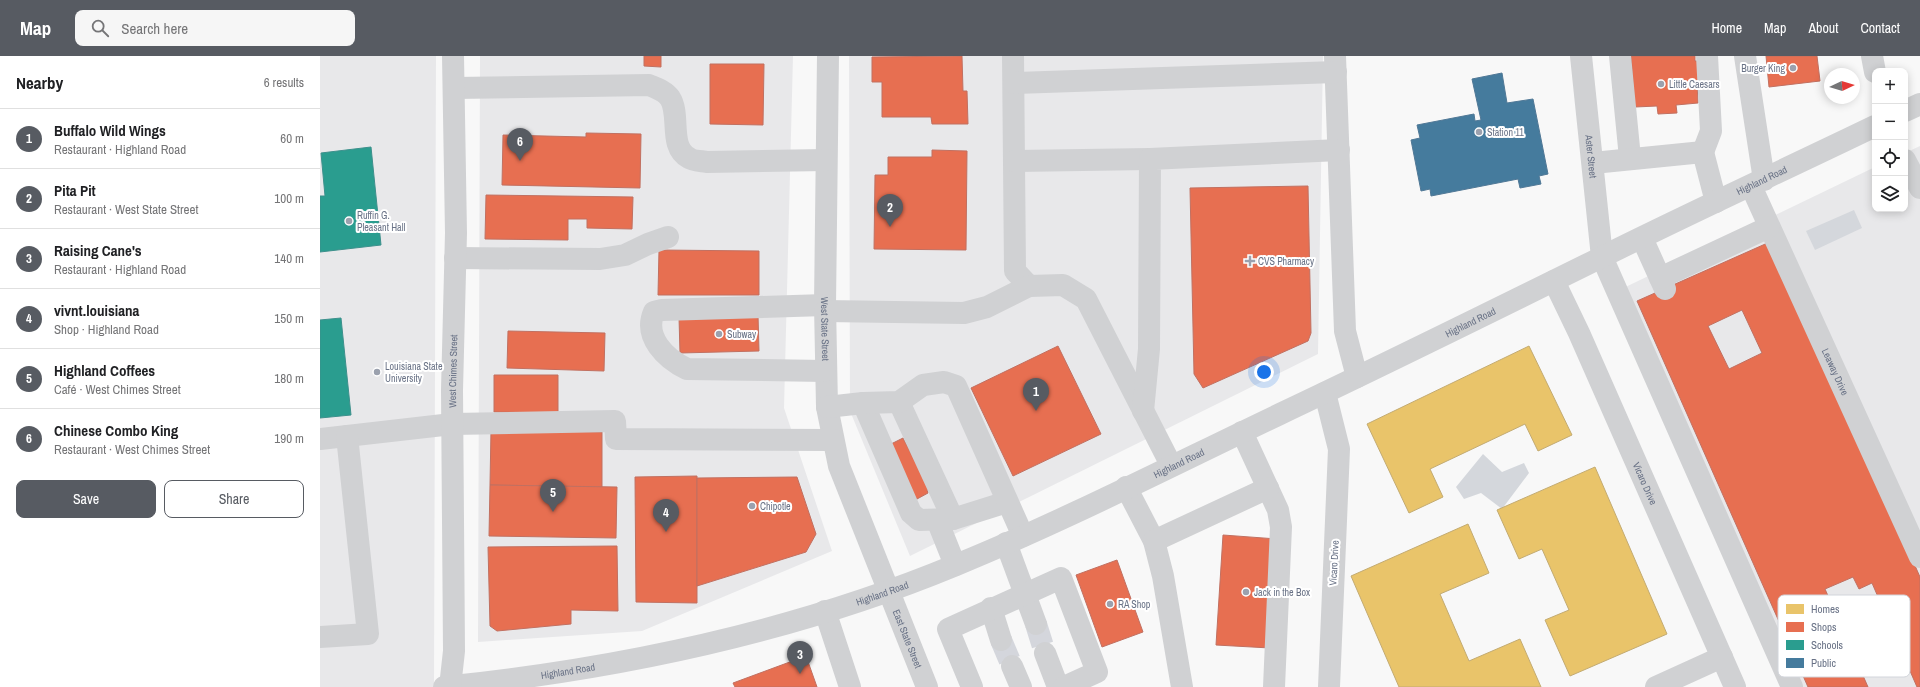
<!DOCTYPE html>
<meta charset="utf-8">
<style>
body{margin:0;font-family:"Archivo Narrow",sans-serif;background:#f6f6f6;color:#202124}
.controls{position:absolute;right:12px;top:12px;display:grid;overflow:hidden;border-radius:8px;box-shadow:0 2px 10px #0003}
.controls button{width:36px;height:36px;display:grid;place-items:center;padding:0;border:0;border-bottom:1px solid #e0e0e0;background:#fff;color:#202124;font:20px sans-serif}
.compass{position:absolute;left:1504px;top:12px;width:36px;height:36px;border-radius:50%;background:#fff;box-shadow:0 2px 10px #0003;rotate:86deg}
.you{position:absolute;left:944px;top:316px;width:14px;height:14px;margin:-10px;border:3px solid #fff;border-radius:50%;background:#1a73e8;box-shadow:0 0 0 6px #1a73e833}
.badge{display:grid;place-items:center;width:26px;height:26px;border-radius:50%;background:#575b62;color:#fff;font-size:13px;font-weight:700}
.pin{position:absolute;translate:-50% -33px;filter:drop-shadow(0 1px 2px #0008)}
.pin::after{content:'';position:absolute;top:21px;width:14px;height:12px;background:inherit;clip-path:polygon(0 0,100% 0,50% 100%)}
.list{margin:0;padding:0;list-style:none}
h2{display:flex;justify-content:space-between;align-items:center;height:52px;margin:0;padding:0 16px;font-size:17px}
h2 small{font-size:13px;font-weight:400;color:#757577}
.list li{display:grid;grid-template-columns:26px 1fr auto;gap:12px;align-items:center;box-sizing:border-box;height:60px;padding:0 16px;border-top:1px solid #e0e0e0}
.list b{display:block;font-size:15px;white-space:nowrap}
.list p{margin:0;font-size:13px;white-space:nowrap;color:#757577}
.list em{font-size:13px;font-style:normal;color:#757577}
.actions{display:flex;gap:8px;padding:12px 16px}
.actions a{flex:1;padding:9px 0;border:1px solid #575b62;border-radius:8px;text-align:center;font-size:14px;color:#575b62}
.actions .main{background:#575b62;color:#fff}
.icon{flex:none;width:22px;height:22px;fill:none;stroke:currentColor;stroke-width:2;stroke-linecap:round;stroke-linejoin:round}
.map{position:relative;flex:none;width:1600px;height:631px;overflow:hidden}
header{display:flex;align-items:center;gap:24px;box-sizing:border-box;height:56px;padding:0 20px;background:#575b62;color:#fff}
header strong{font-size:19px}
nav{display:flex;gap:22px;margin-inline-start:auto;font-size:14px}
.search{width:280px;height:36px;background:#f6f6f6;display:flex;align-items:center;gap:10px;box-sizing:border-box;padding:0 14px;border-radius:8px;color:#757577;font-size:15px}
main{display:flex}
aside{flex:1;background:#fff}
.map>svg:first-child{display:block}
.built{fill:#e8e8ea}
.water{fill:#d4d7dc}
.homes{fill:#e9c46a;stroke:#c3ab72}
.shops{fill:#e76f51;stroke:#c17061;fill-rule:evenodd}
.schools{fill:#2a9d8f;stroke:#3d908c}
.public{fill:#457b9d;stroke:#507896}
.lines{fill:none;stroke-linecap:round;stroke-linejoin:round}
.minor-tunnel{stroke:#d4d6dc;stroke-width:22;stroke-dasharray:22 11;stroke-linecap:butt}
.minor{stroke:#d0d1d3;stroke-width:22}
.poi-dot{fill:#9ba1ae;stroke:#fff;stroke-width:1.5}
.labels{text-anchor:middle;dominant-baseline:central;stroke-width:4;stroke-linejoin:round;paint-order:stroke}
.poi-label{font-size:10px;fill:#697286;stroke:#fff;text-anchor:start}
.street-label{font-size:10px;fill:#697286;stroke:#fff}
.key{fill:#fff;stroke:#d2d5db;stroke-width:1}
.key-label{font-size:11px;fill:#697286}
</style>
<header>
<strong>Map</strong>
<div class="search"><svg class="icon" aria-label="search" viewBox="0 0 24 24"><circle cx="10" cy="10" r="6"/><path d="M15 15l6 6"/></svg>Search here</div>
<nav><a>Home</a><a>Map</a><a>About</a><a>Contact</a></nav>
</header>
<main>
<aside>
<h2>Nearby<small>6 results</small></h2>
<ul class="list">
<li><span class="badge">1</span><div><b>Buffalo Wild Wings</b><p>Restaurant · Highland Road</p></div><em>60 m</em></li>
<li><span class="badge">2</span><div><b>Pita Pit</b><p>Restaurant · West State Street</p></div><em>100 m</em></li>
<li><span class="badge">3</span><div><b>Raising Cane's</b><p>Restaurant · Highland Road</p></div><em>140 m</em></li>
<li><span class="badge">4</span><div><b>vivnt.louisiana</b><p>Shop · Highland Road</p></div><em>150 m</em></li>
<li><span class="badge">5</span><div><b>Highland Coffees</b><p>Café · West Chimes Street</p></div><em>180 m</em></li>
<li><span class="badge">6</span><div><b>Chinese Combo King</b><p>Restaurant · West Chimes Street</p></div><em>190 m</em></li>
</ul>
<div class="actions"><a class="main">Save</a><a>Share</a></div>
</aside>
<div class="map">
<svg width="1600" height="631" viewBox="0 0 1600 631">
<rect width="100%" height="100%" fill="#f8f8f8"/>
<!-- built -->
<g class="built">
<polygon points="0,0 116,0 114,631 0,631"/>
<polygon points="160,0 473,0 464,352 512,495 322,575 158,586"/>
<polygon points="529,0 1003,0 998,298 590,500 530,355"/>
<polygon points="1600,90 1600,631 1463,631 1291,238 1555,111 1555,153 1585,153 1585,97"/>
</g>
<!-- water -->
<g class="water">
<polygon points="1534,154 1542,172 1495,194 1486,175"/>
<polygon points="1163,398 1182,416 1204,407 1209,417 1182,453 1161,437 1144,443 1136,431"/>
</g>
<!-- homes -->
<g class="homes">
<polygon points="1209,290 1252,379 1218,395 1205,368 1110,413 1123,441 1089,457 1047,368"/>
<polygon points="1275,411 1347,578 1250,620 1225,564 1249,554 1222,493 1199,503 1177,454"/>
<polygon points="1148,468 1169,517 1120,538 1149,605 1200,583 1221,631 1079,631 1031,520"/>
</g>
<!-- shops -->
<g class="shops">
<polygon points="324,0 341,0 341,11 324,10"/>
<polygon points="642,0 643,35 647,35 648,68 612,68 611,61 562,61 562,26 552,26 552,1"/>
<polygon points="1311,0 1375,0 1375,5 1381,5 1382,25 1377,25 1378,47 1356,49 1357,57 1338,58 1337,50 1315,51"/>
<polygon points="1446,0 1497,0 1500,25 1449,31"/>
<polygon points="390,8 444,8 443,69 390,68"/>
<polygon points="266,77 321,78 320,132 182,129 183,79 266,81"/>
<polygon points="612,94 647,95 646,194 554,193 555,119 568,119 568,101 612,101"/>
<polygon points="988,130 991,277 988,285 883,332 874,318 870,132"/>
<polygon points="166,139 313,141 312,173 267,172 267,163 248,163 248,184 165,183"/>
<path d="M1452 185 1600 521V631H1597L1552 527 1539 533 1533 521 1505 533 1548 631H1488L1317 245ZM1422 254 1442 297 1409 313 1388 270Z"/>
<polygon points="339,194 439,195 439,239 338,239"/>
<polygon points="438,259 439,295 360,297 359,261"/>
<polygon points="188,275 285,277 284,315 187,312"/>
<polygon points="738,290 781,378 693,420 651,332"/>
<polygon points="174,319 238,319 238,357 174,356"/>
<polygon points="171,374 282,376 282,431 170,429"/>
<polygon points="583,382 609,433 607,434 608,437 597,443 591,441 569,389"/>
<polygon points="377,420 377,547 316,546 315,421"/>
<polygon points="477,421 496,478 486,496 377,530 377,422"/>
<polygon points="170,429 297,431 296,482 169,480"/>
<polygon points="903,479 957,483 950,592 896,589"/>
<polygon points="297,490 298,555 251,554 251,568 177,575 170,570 168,491"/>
<polygon points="797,504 823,576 782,591 756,519"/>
<polygon points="486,600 497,631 415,631 413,627"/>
</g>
<!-- schools -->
<g class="schools">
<polygon points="51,91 61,189 0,196 0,140 5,140 1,97"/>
<polygon points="21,262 31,359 0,362 0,264"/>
</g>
<!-- public -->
<polygon class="public" points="1182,17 1187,47 1213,43 1228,118 1219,120 1221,128 1200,132 1198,123 1111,140 1110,133 1101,135 1091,84 1100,82 1097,69 1154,58 1155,65 1161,64 1152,23"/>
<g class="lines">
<!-- minor-tunnel -->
<g class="minor-tunnel">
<polyline points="716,568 725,597"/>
<polyline points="681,584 692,610"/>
</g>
<!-- minor -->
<g class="minor">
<path id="s1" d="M508 0 505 249 507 351 519 410 607 631"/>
<polyline points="693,0 695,215 709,230 743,229 766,243 851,409"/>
<polyline points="1015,0 1025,275 1037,321"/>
<path id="s2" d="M1261 0 1282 201 1472 631"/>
<polyline points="1300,0 1310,102"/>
<polyline points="1425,0 1444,124"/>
<polyline points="1552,0 1555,16"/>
<polyline points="694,27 1016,16"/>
<path d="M134 32 329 29C336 32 345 35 350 42 361 59 348 91 369 102 373 105 382 105 387 106L506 104"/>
<polyline points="1585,55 1600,48"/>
<polyline points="1383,96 1391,75 1387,0"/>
<polyline points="1585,104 1600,132"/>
<polyline points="694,105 830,103"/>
<polyline points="1273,107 1383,96 1396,146"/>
<path id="s3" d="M1431 130 1600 501"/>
<polyline points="1322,182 1345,233"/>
<polyline points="135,202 280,203 305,199 328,188 348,181"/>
<polyline points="1340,222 1449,171"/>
<path id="s4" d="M1234 225 1259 277 1415 631"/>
<path d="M505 249 342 254 334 256C323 281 346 303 367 313L505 315"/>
<polyline points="505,255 644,257 667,251 709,230"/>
<polyline points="1005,337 1019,393 1009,631"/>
<polyline points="579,346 633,463"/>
<polyline points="543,347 591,457 599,464 633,463 687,446"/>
<polyline points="507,351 543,347 579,346 603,329 624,326 636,330 703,480"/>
<polyline points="823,355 829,293 830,103 1019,94"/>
<polyline points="922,376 958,454 961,471 954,631"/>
<polyline points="0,383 132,368 295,365 296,383 513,384"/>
<polyline points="806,431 834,485 843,520 862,631"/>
<polyline points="617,464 635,509"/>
<polyline points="834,485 948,432"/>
<polyline points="686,487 716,568"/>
<polyline points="671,552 681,584"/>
<polyline points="505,555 530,631"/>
<polyline points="0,581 48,578 27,380"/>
<polyline points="725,597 738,631"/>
<polyline points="692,610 701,631"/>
<path id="s5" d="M124 631C298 613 474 576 636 509 746 464 853 409 960 358 1068 307 1175 254 1282 201 1372 156 1464 114 1555 70"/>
<path id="s6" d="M130 631 134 595 132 334 136 177 133 0"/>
<polyline points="652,631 628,573 741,522 777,616 744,631"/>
<polyline points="1336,631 1402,601"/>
</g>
</g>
<!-- markers -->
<g class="poi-dot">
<circle cx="1473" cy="12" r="4"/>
<circle cx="1341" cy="28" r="4"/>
<circle cx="1159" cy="76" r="4"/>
<circle cx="29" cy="165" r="4"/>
<path d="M928 199h4v4h4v4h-4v4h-4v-4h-4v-4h4z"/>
<circle cx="399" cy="278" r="4"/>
<circle cx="57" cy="316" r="4"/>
<circle cx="432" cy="450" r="4"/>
<circle cx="926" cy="536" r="4"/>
<circle cx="790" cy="548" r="4"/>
</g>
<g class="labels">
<!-- poi labels -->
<g class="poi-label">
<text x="1465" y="12" text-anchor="end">Burger King</text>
<text x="1349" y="28">Little Caesars</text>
<text x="1167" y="76">Station 11</text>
<text x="37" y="159">Ruffin G.<tspan x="37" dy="12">Pleasant Hall</tspan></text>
<text x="938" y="205">CVS Pharmacy</text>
<text x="407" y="278">Subway</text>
<text x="65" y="310">Louisiana State<tspan x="65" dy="12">University</tspan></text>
<text x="440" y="450">Chipotle</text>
<text x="934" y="536">Jack in the Box</text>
<text x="798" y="548">RA Shop</text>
</g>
<!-- street labels -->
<g class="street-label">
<text stroke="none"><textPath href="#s2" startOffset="101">Aster Street</textPath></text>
<text stroke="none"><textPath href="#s5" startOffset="1421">Highland Road</textPath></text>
<text stroke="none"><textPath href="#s5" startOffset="1097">Highland Road</textPath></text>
<text stroke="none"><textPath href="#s1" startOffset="273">West State Street</textPath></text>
<text stroke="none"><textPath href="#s6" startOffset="316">West Chimes Street</textPath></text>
<text stroke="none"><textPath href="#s3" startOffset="204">Leaway Drive</textPath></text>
<text stroke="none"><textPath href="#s5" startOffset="773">Highland Road</textPath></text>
<text stroke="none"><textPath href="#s4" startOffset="222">Vicaro Drive</textPath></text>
<text transform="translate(1014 507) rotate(-87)">Vicaro Drive</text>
<text stroke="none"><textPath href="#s5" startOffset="449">Highland Road</textPath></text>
<text stroke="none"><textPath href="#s1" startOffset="597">East State Street</textPath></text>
<text stroke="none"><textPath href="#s5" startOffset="125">Highland Road</textPath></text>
</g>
</g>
<!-- legend -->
<rect x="1458" y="539" width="132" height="82" rx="6" class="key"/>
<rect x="1466" y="548" width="18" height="10" fill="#e9c46a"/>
<rect x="1466" y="566" width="18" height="10" fill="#e76f51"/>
<rect x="1466" y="584" width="18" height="10" fill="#2a9d8f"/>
<rect x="1466" y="602" width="18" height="10" fill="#457b9d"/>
<g class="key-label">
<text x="1491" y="557">Homes</text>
<text x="1491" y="575">Shops</text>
<text x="1491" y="593">Schools</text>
<text x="1491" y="611">Public</text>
</g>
</svg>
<div class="controls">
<button>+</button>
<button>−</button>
<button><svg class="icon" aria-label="locate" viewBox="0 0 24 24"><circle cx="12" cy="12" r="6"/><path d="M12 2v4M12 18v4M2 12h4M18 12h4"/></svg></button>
<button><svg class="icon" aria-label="layers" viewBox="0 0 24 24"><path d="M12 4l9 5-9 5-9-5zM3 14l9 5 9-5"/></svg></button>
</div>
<svg class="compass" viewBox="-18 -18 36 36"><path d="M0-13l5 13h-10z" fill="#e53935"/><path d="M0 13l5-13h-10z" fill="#757577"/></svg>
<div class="you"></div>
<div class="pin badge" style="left:716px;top:355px">1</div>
<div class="pin badge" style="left:570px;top:171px">2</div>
<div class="pin badge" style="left:480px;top:618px">3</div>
<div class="pin badge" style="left:346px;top:476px">4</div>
<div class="pin badge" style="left:233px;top:456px">5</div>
<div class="pin badge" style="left:200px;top:105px">6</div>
</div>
</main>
